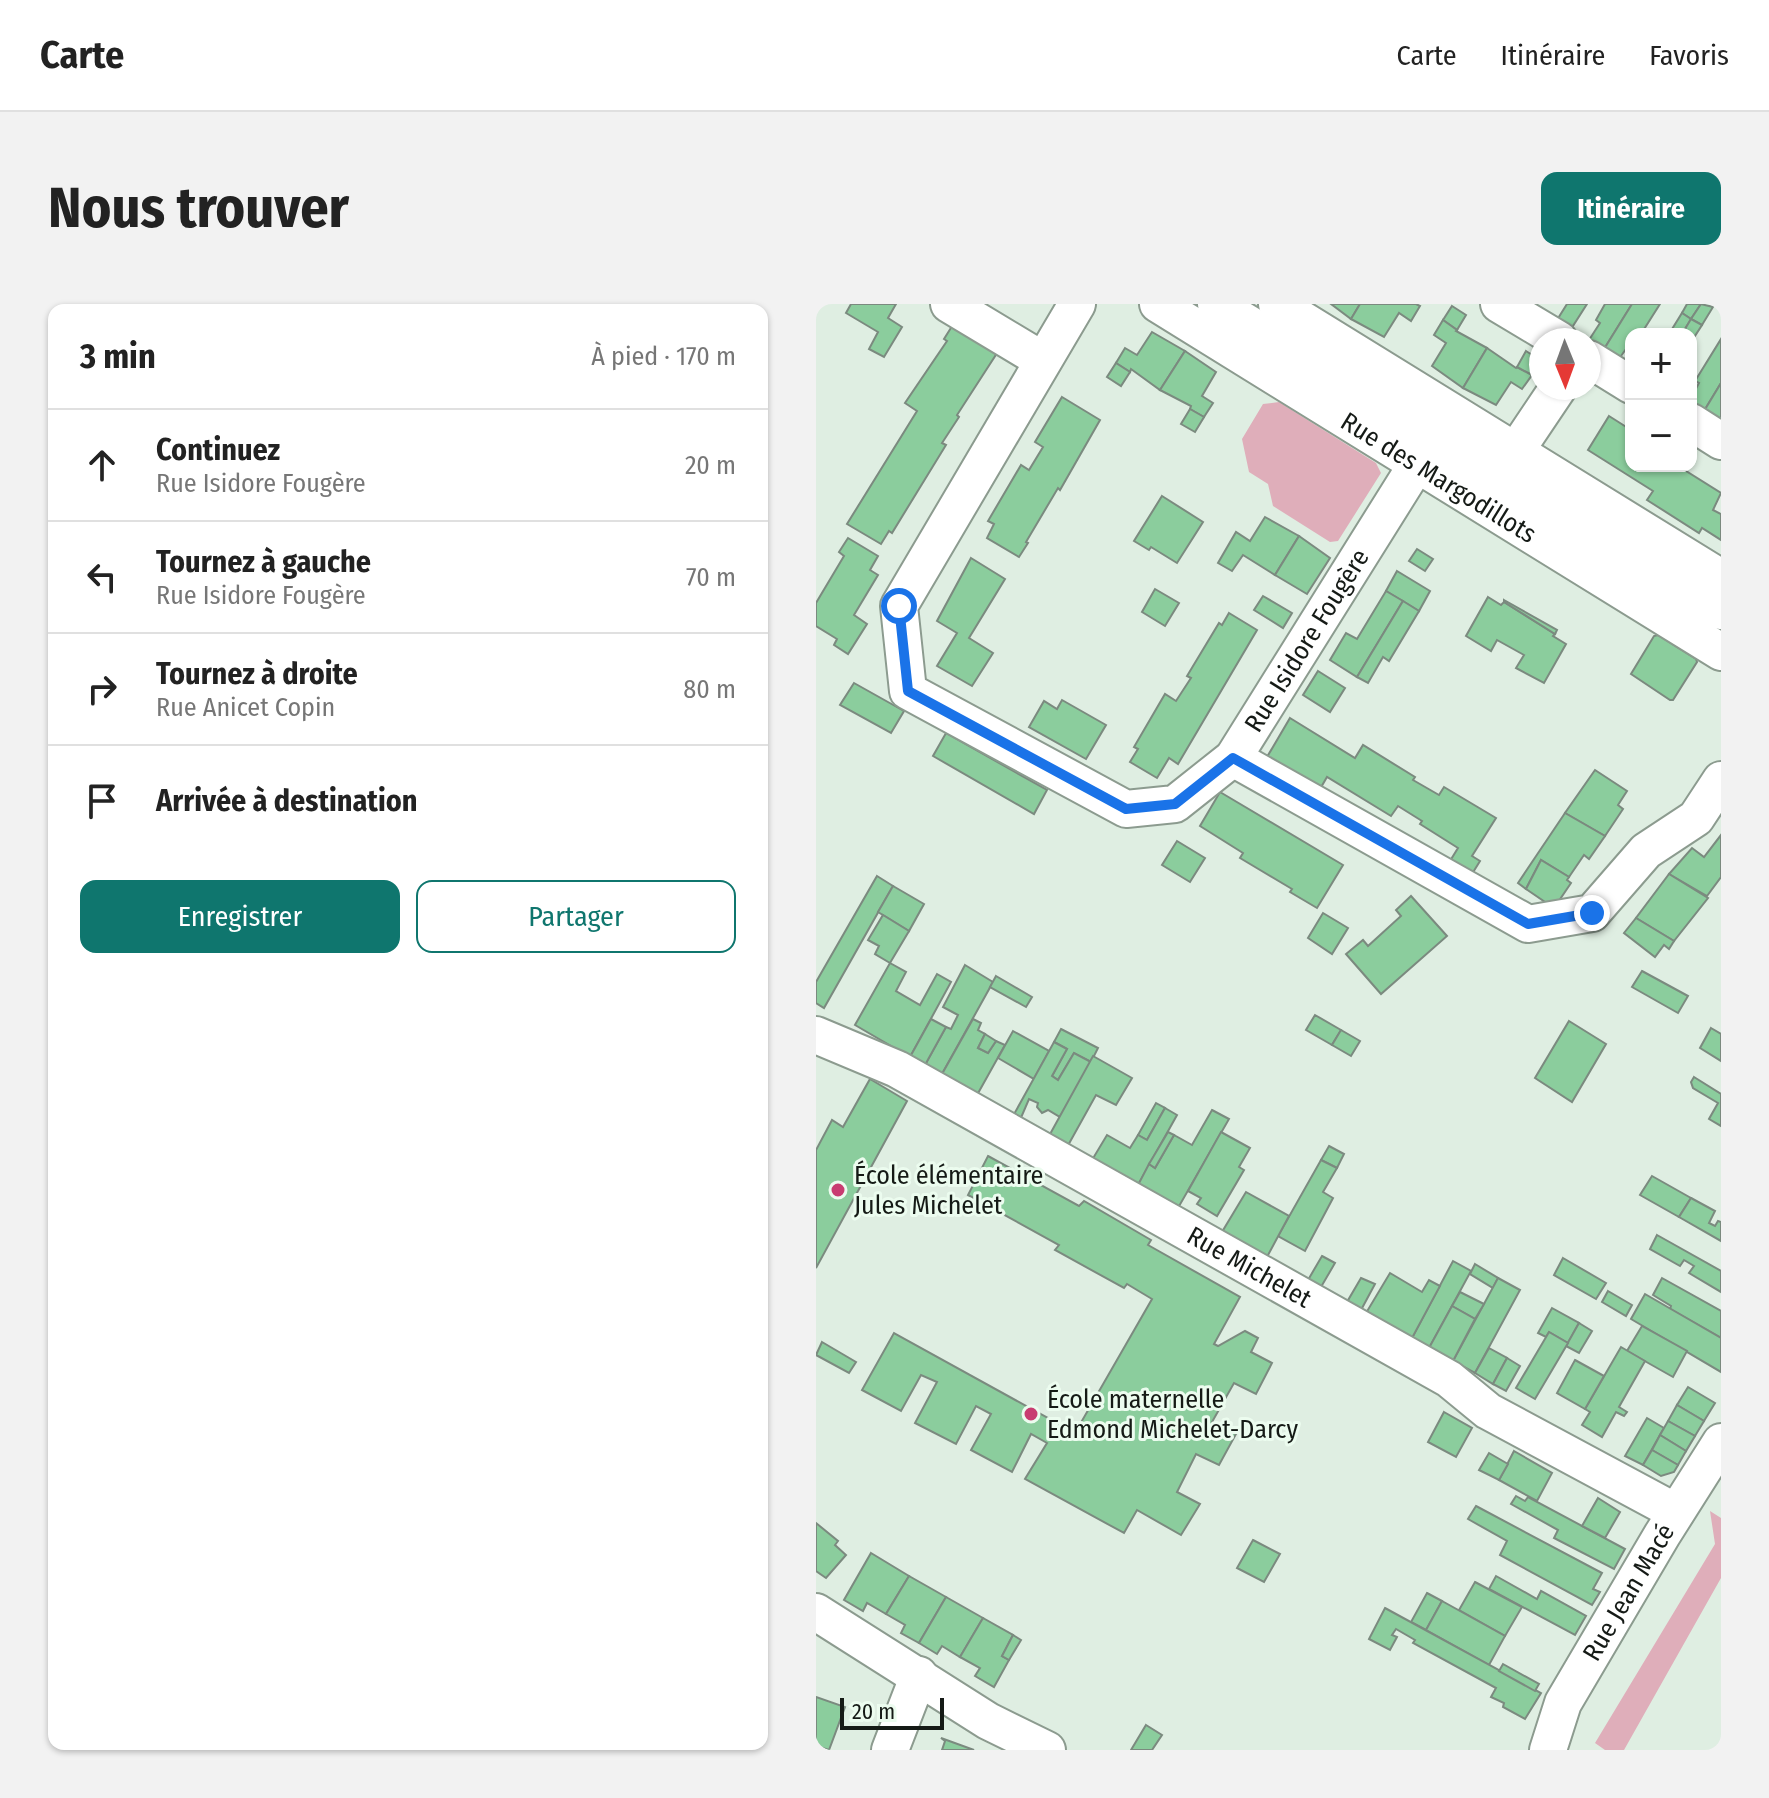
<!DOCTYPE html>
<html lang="fr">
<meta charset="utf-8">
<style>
body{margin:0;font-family:"Fira Sans Condensed",sans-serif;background:#f2f2f2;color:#222}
.controls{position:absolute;right:24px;top:24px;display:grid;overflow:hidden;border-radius:16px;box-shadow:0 2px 6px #0004}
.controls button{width:72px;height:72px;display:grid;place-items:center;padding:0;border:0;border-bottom:2px solid #e0e0e0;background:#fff;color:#222;font:40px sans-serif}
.compass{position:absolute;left:713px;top:24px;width:72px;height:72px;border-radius:50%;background:#fff;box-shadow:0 2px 6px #0004;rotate:179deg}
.scale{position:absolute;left:24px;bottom:20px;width:104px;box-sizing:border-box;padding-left:8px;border:4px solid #151a16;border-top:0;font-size:22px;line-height:28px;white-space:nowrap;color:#151a16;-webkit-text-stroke:6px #ecfcef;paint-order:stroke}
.stop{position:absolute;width:24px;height:24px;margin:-18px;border:6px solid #1a73e8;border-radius:50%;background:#fff}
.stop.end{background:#1a73e8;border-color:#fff;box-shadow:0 2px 8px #0008}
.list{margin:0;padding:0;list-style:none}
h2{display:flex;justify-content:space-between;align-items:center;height:104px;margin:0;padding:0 32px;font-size:34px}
h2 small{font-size:26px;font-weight:400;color:#767676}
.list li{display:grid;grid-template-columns:52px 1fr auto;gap:24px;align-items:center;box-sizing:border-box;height:112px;padding:0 32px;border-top:2px solid #e0e0e0}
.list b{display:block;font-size:30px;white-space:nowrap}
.list p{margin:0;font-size:26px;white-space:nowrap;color:#767676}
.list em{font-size:26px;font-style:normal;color:#767676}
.actions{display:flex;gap:16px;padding:24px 32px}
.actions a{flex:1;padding:18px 0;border:2px solid #0f766e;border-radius:16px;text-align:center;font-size:28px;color:#0f766e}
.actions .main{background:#0f766e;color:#fff}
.icon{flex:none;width:44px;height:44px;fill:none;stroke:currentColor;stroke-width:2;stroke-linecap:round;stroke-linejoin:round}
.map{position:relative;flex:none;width:905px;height:1446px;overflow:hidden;border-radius:16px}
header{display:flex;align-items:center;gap:48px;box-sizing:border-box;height:112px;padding:0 40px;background:#fff;border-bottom:2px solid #e0e0e0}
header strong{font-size:38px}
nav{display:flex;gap:44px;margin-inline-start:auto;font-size:28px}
.intro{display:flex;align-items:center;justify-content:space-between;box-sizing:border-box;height:192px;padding:0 48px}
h1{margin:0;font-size:56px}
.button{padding:20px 36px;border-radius:16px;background:#0f766e;color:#fff;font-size:28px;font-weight:700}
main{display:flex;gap:48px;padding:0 48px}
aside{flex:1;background:#fff;border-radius:16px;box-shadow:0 2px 6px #0004}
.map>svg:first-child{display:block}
.green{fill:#dfaeba}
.building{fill:#8bcd9d;stroke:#7b8a7f;stroke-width:2}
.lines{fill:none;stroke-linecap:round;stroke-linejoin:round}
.minor-casing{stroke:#8c9b8f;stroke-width:40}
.minor{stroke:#fff;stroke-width:36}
.route{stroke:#1a73e8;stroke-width:10}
.poi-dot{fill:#c83d71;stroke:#ecfcef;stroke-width:3}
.labels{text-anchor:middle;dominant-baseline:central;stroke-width:6;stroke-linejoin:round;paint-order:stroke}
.street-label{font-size:26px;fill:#151a16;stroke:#ecfcef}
.poi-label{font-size:26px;fill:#151a16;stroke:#ecfcef;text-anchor:start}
</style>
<header>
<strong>Carte</strong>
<nav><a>Carte</a><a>Itinéraire</a><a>Favoris</a></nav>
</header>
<div class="intro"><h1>Nous trouver</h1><a class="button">Itinéraire</a></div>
<main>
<aside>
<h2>3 min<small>À pied · 170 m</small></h2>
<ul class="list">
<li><svg class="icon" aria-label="ahead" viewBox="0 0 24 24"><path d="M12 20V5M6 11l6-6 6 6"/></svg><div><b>Continuez</b><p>Rue Isidore Fougère</p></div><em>20 m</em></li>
<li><svg class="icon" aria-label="left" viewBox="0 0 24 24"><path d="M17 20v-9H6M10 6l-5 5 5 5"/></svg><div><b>Tournez à gauche</b><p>Rue Isidore Fougère</p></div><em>70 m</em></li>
<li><svg class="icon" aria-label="right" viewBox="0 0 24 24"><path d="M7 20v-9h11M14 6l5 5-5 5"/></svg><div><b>Tournez à droite</b><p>Rue Anicet Copin</p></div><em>80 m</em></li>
<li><svg class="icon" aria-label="arrive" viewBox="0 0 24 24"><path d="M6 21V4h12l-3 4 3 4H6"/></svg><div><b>Arrivée à destination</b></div></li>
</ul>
<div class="actions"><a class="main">Enregistrer</a><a>Partager</a></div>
</aside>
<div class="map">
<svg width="905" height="1446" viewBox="0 0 905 1446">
<rect width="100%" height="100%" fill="#dfeee2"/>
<!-- green -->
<g class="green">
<polygon points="463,98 560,159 565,169 522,237 514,238 457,202 452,180 433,168 426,135 447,100"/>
<polygon points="894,1207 905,1214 905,1274 808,1446 789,1446 779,1439 899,1240"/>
</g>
<!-- building -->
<g class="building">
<polygon points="35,0 80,0 72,14 86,23 68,53 53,45 62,28 30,9"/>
<polygon points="515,0 544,0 535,15"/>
<polygon points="544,0 600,0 604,2 595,17 583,9 568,33 535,15"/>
<polygon points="751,0 771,0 755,25 741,16"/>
<polygon points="789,0 816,0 785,50 773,43 773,36 784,19 780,16"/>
<polygon points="816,0 844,0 825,30 815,30 815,38 800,59 785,50"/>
<polygon points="871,0 885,0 875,15 866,9"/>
<polygon points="885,0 897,3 886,21 875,15"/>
<polygon points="636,2 650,11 641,26 627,16"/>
<polygon points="866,9 875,15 866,30 853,30"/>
<polygon points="875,15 886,21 875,38 875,30 866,30"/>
<polygon points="627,16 641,26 640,27 671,44 647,84 616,62 630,39 618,31"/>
<polygon points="138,19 183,46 141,111 143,113 126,139 130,141 76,229 73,227 65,240 31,220 101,107 89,99 131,37 128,35"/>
<polygon points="336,28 369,47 344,86 315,65 314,68 300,59 309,44 321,51"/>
<polygon points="905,35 905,79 885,112 875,105 875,94 883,79 879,77"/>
<polygon points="671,44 700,64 701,63 716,71 706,85 695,78 680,101 647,84"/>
<polygon points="369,47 400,68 386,92 397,99 388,113 374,105 375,102 344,86"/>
<polygon points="710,47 724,56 716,71 701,63"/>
<polygon points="300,59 314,68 305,82 291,73"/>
<polygon points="905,79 905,113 900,121 885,112"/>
<polygon points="246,93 284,116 244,186 242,184 210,238 212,239 203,253 171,234 178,220 172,217 205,161 213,166 227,143 219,138"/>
<polygon points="374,105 388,113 379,128 365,120"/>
<polygon points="793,112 815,126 815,162 862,162 905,189 897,206 905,210 905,236 886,224 883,229 831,196 837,187 772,146"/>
<polygon points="346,192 387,218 361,259 335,243 333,246 318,237"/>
<polygon points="449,213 483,232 459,271 427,251 416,267 402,259 420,228 434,237"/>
<polygon points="483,232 514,254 491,290 459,271"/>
<polygon points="32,234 62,252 54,266 62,271 38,311 51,320 32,350 18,341 21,335 0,322 0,299 28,252 23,248"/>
<polygon points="601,245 617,255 609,267 593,257"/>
<polygon points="155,254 189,275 153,334 177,349 156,382 121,362 141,329 121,317"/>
<polygon points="581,267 614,287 603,307 570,287"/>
<polygon points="339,285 363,299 349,322 326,308"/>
<polygon points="570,287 587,297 541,373 514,356 530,329 541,335"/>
<polygon points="447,292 476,309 467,324 438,306"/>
<polygon points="672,293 685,301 688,298 739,330 737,332 750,340 728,379 700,364 708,351 681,336 675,347 650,332"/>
<polygon points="688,296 741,326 739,330 688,298"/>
<polygon points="587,297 603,307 573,357 567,353 552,379 541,373"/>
<polygon points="413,309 441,326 362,460 353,454 341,474 314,458 322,445 318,443 349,390 360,397 375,374 371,372 403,319 406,321"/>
<polygon points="842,331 880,355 881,358 857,396 854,396 815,370 838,332"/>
<polygon points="502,367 529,384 514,408 487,391"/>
<polygon points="38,379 88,407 75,429 24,401"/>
<polygon points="246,396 290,421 270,455 213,423 228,397 241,405"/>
<polygon points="474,414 539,454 547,441 599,473 597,476 623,491 628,483 680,514 656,552 664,557 656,570 634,557 642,544 604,520 606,517 582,502 575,512 511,473 504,485 451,453"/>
<polygon points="130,429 231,486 218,510 117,452"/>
<polygon points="779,466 811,487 802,501 807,505 789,532 749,509"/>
<polygon points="404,488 527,561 501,604 474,588 476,585 424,554 427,549 384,522"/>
<polygon points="749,509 789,532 773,555 768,551 753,573 725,556 710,585 702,579"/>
<polygon points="905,531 905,573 891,592 853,570 876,544 888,553"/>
<polygon points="361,537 389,554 374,578 346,561"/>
<polygon points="725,556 753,573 751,576 755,579 738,604 710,585"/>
<polygon points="853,570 892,594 858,637 820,614"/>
<polygon points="61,572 77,582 8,704 0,699 0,678"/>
<polygon points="77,582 108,600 93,627 62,608"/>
<polygon points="595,592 631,632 565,690 530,650 547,636 552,642 585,612 580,606"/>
<polygon points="507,609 532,624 516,650 492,634"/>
<polygon points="67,611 93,627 74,659 59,650 63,642 52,636"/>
<polygon points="820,614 858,637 853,645 848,641 839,653 808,629"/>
<polygon points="74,659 90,668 80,687 104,701 121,670 135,678 94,753 39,721"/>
<polygon points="149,661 177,678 126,770 109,761 130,723 135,725 142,711 127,703"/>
<polygon points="826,667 872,692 862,709 816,683"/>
<polygon points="180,672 216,693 210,703 174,683"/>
<polygon points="499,711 525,726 516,741 490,726"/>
<polygon points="115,715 130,723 109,761 94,753"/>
<polygon points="157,715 165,719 162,726 169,730 162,744 172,749 180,737 189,741 161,791 126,770"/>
<polygon points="753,717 790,740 756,798 719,774"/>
<polygon points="895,724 905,730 905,757 884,744"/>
<polygon points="245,725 282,744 275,758 258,749 242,776 236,772 251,745 238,738"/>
<polygon points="525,726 544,737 535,752 516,741"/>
<polygon points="197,727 233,747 218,775 182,754"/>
<polygon points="169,730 180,737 172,749 162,744"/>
<polygon points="238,738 251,745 236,772 242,776 258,749 275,758 244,813 232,806 226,809 221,803 222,799 213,795 204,816 197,812"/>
<polygon points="277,752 316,774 300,801 280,791 250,845 233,832"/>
<polygon points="878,773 905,790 905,822 893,815 902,799 877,784 875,778"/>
<polygon points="54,775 91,797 0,964 0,846 16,816 27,823"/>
<polygon points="340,799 349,804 331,836 322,831"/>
<polygon points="349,804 361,811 322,881 276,856 291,831 314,844 322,831 331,836"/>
<polygon points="396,806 413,815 362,904 322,881 333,860 339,864 358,831 376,841"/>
<polygon points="352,828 358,831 339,864 333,860"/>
<polygon points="405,828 434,844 423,863 428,866 401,912 381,900 385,894 372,887"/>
<polygon points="513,842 528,850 521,864 505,856"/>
<polygon points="172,852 263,902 268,897 335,936 332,941 424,993 398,1040 402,1042 429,1027 442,1034 435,1048 456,1059 440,1090 418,1079 396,1118 420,1130 403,1161 380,1150 361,1188 384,1200 365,1231 321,1206 308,1229 209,1175 231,1139 215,1130 196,1168 155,1146 175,1110 160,1102 140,1140 99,1119 121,1078 105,1071 85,1107 46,1086 78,1029 259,1129 336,995 311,980 308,984 239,946 243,941 152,891"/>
<polygon points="505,856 521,864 507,888 517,894 489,947 462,932"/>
<polygon points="836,872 875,894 863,913 824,891"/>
<polygon points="430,888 473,912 451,953 406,928"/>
<polygon points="875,894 899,907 893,919 899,922 902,917 905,918 905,937 863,913"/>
<polygon points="841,931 905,967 905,988 873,969 878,962 868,956 864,962 834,945"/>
<polygon points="506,952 519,959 505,983 492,976"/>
<polygon points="747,954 790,979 780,995 738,971"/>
<polygon points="637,957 655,967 613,1044 596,1034"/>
<polygon points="659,960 682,974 677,984 654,970"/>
<polygon points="574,969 606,988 613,976 624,982 596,1034 550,1009"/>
<polygon points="545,974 559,980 545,1006 531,998"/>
<polygon points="682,974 704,986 659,1069 637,1057"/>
<polygon points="846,974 905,1007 905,1034 854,1005 855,1002 837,991"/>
<polygon points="792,987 816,1001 810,1012 786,998"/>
<polygon points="644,988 668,1000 659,1015 636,1002"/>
<polygon points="829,990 905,1034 905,1068 815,1015"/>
<polygon points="636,1002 659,1015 637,1057 613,1044"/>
<polygon points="736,1004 763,1019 752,1039 733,1028 730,1033 722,1029"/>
<polygon points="763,1019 776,1027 763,1049 750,1042"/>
<polygon points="826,1022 871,1047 857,1073 811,1047"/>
<polygon points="733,1028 752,1039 719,1095 700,1084"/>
<polygon points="6,1038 40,1058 33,1069 0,1051"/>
<polygon points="805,1043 829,1057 803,1103 811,1108 808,1112 800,1108 786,1133 766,1121 774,1108 769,1105"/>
<polygon points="673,1044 691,1054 677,1080 659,1069"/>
<polygon points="691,1054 704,1062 690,1087 677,1080"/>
<polygon points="759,1056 788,1072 769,1105 741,1089"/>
<polygon points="872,1083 899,1099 888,1117 861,1101"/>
<polygon points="861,1101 888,1117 879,1132 852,1117"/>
<polygon points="628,1108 656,1124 640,1153 612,1138"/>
<polygon points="831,1114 848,1124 827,1161 809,1152"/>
<polygon points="852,1117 879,1132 870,1147 844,1131"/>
<polygon points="844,1131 870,1147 862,1161 836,1146"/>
<polygon points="836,1146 862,1161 858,1168 845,1172 827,1161"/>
<polygon points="698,1147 736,1169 721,1197 683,1176"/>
<polygon points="673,1149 692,1160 683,1176 663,1166"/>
<polygon points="700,1192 709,1197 712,1193 809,1245 798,1265 738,1234 742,1226 695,1200"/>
<polygon points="782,1194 804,1208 789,1234 766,1222"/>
<polygon points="660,1202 786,1269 777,1285 784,1288 776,1301 684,1251 691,1237 652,1215"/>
<polygon points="0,1219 22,1237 19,1241 30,1251 10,1274 0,1267"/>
<polygon points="437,1236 464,1250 448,1278 421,1264"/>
<polygon points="55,1249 93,1272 70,1310 51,1299 47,1307 28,1296"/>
<polygon points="93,1272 130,1293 103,1339 85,1329 89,1321 70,1310"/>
<polygon points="680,1272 721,1295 725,1287 770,1312 759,1331 673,1285"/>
<polygon points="659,1278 706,1303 689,1332 643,1306"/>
<polygon points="611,1289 626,1297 610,1326 595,1318"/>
<polygon points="130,1293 167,1314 144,1353 126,1342 121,1350 103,1339"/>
<polygon points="626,1297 689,1332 673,1361 610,1326"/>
<polygon points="569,1304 725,1389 709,1415 687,1403 688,1399 675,1393 680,1384 597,1339 599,1336 580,1325 576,1331 581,1333 574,1346 553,1335"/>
<polygon points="167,1314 197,1331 186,1352 193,1356 178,1383 159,1372 164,1364 144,1353"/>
<polygon points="197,1331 205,1336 193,1356 186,1352"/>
<polygon points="687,1360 723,1380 719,1387 683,1367"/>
<polygon points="0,1393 29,1403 13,1446 0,1442"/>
<polygon points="330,1421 346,1431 336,1446 315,1446"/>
<polygon points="125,1434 158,1446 126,1446 129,1437"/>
</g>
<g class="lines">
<defs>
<g id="minor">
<polyline points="133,0 226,56"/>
<path id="s1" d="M261 0 83 302 92 387 310 505 359 500 417 454 601 160"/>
<path id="s2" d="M342 0 905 348"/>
<polyline points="400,0 905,307"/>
<polyline points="461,0 905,274"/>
<polyline points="683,0 743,36"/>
<polyline points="773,55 815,81"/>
<polyline points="875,118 905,137"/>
<polyline points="699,148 742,84"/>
<polyline points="417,454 712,620 776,609 830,547 880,514 905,476"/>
<path id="s3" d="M0 731 81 765 633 1075 672 1107 860 1208"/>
<polyline points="0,1308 172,1417 231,1446"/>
<polyline points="74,1446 103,1371"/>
<path id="s4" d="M732 1446 747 1399 846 1231 905 1138"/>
</g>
</defs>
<!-- minor casing -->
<use href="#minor" class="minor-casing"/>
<!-- minor -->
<use href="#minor" class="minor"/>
</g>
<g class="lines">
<!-- route -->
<polyline class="route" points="83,302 92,387 310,505 359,500 417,454 712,620 776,609"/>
</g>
<!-- markers -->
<g class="poi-dot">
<circle cx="22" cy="886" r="8"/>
<circle cx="215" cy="1110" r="8"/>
</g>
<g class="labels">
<!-- street labels -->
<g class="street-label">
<text stroke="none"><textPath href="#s2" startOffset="330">Rue des Margodillots</textPath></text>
<text stroke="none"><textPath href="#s1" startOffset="946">Rue Isidore Fougère</textPath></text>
<text stroke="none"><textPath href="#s3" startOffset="492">Rue Michelet</textPath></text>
<text stroke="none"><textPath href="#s4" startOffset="178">Rue Jean Macé</textPath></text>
</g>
<!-- poi labels -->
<g class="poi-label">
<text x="38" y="871">École élémentaire<tspan x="38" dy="30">Jules Michelet</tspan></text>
<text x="231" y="1095">École maternelle<tspan x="231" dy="30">Edmond Michelet-Darcy</tspan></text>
</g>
</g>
</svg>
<div class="controls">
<button>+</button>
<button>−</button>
</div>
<svg class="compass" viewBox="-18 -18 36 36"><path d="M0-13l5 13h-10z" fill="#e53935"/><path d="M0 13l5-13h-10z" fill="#767676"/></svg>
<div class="scale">20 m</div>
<div class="stop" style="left:83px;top:302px"></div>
<div class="stop end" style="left:776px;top:609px"></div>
</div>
</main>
